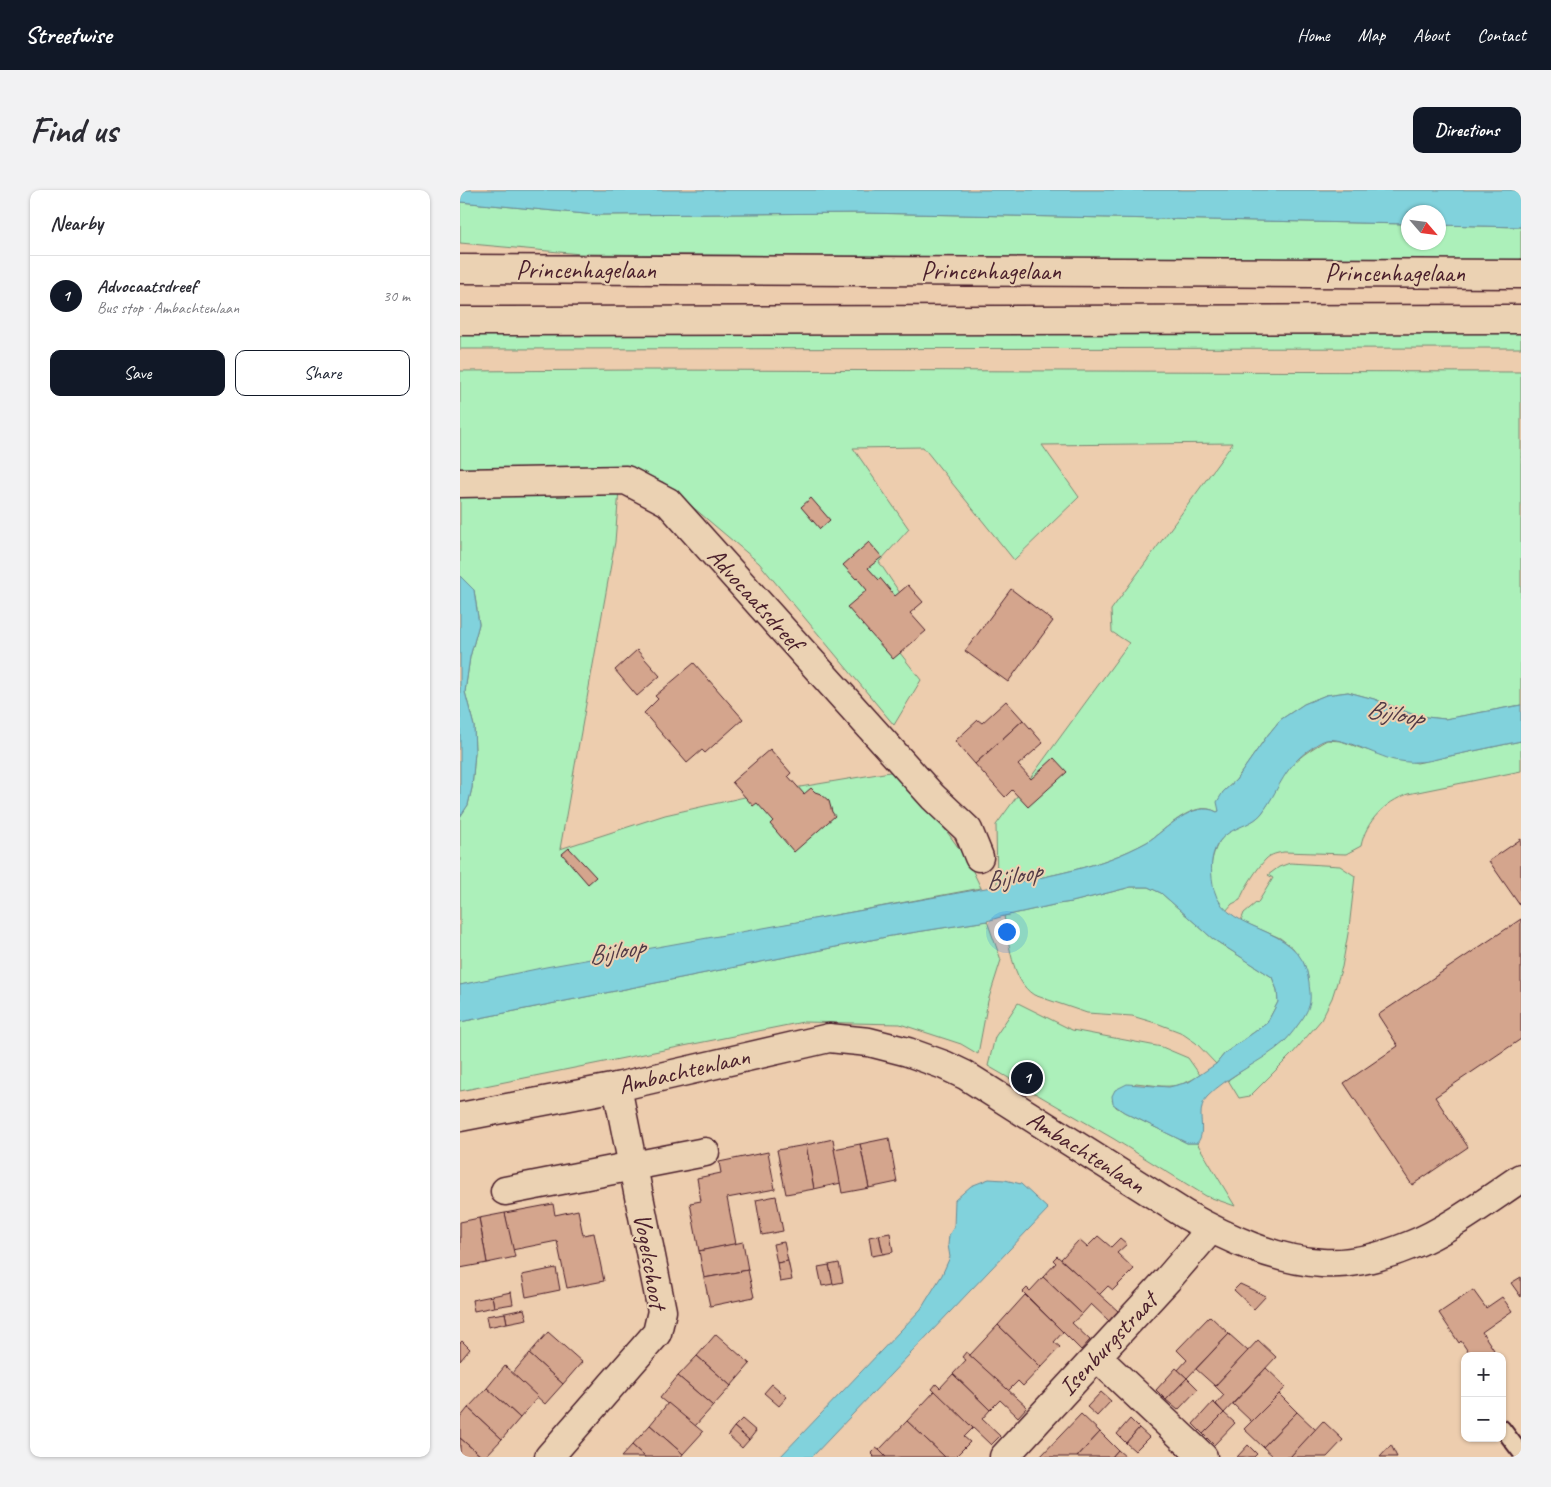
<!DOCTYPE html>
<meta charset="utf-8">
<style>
body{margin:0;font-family:Caveat,sans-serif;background:#f2f2f3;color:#2b2b33}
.controls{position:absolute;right:15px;bottom:15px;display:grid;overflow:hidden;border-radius:10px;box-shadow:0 1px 4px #0004}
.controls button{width:45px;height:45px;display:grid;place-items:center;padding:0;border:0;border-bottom:1px solid #e1e1e2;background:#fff;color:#2b2b33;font:25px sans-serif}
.compass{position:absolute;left:941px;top:15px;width:45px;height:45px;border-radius:50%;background:#fff;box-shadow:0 1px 4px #0004;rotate:118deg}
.you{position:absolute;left:546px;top:741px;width:18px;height:18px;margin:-12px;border:4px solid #fff;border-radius:50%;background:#1a73e8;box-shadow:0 0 0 8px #1a73e833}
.badge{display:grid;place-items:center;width:32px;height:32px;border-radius:50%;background:#111827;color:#fff;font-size:16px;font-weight:700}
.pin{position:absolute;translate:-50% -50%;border:2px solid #fff;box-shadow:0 1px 5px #0006}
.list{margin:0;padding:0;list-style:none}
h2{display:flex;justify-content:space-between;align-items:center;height:65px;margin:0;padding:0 20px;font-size:21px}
h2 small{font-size:16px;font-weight:400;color:#7c7c81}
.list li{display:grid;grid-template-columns:32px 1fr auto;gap:15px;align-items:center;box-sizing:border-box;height:80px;padding:0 20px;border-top:1px solid #e1e1e2}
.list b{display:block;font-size:19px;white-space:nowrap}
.list p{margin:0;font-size:16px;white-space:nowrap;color:#7c7c81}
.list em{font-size:16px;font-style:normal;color:#7c7c81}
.actions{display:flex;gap:10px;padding:15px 20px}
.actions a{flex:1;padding:11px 0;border:1px solid #111827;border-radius:10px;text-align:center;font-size:18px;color:#111827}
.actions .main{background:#111827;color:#fff}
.map{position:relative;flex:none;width:1061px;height:1267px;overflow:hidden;border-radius:10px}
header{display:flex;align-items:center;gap:30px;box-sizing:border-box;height:70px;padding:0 25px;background:#111827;color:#fff}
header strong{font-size:24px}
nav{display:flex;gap:28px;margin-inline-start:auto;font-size:18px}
.intro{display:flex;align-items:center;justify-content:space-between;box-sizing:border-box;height:120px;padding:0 30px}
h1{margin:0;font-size:35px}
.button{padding:12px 22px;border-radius:10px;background:#111827;color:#fff;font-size:18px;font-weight:700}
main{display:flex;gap:30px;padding:0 30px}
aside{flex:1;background:#fff;border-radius:10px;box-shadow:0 1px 4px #0004}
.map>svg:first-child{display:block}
.green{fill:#acf0ba;stroke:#7b8872}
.water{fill:#81d2dc;stroke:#6b8a95}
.building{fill:#d4a58d;stroke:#4a1f2b}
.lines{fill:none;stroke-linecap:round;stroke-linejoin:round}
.lane-casing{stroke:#4a1f2b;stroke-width:19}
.street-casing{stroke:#4a1f2b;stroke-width:31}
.secondary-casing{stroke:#4a1f2b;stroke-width:31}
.lane{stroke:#ebd2b3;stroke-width:15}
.street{stroke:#ebd2b3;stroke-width:28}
.secondary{stroke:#ebd2b3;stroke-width:28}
.labels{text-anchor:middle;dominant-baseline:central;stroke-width:4;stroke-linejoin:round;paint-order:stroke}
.street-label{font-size:25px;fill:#4a1f2b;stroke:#ebd2b3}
.water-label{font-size:26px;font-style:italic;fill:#523a46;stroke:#ebd2b3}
</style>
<header>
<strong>Streetwise</strong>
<nav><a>Home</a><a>Map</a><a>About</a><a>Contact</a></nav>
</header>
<div class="intro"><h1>Find us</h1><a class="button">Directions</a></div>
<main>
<aside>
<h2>Nearby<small></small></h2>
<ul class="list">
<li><span class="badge">1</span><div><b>Advocaatsdreef</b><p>Bus stop · Ambachtenlaan</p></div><em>30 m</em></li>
</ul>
<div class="actions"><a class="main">Save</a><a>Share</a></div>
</aside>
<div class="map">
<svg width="1061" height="1267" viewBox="0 0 1061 1267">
<rect width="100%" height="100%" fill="#edcdae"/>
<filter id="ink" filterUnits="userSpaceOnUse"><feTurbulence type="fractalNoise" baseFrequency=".02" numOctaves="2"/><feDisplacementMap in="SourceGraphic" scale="10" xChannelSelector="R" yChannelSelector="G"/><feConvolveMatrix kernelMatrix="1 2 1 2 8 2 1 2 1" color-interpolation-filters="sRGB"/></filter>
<g filter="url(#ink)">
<!-- green -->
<g class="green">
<polygon points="0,12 136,25 403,23 948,34 948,52 978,52 979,35 1061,37 1061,71 121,64 0,53"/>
<polygon points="1061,141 1061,158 0,159 0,142"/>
<path d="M176 180 1061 182V515L985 529 957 526 914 509 888 502 866 505 844 514 820 530 807 546 776 590 763 602 759 621 757 622C733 608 705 641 687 652 640 678 589 686 537 696L536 635 669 453 652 442 651 420 773 253 582 255 619 307 554 370 463 257 393 258 449 339 419 372 450 418 423 441 461 490 434 535 299 373 203 292 171 280 0 282V181Z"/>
<polygon points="159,300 155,352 100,659 205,625 298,604 436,581 472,621 508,671 521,698 0,795 0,627 8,615 12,598 15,562 14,536 5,502 10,467 19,434 14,400 0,386 0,303"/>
<path d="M867 550 881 551 903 559 957 573 1061 551V581L948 604C925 612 906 631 901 656L886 664 824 662C818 663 811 664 806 669 798 677 783 700 780 710L772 714 766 721C763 717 759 713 757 709 746 692 750 658 765 645 776 635 793 635 802 623 811 611 816 596 825 584 836 568 851 559 867 550Z"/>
<polygon points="830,673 880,676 895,686 889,738 882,777 872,808 861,830 833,863 790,906 779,908 768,890 824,852 837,836 846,822 848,787 845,776 833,758 820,748 781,731 784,723 796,713 797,714 813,688 808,685 819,677"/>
<path d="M671 697H688L701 703 753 749 812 787 817 800 818 812 807 833 765 863 756 874 736 853 720 842 699 834 672 826 627 823 574 805C551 791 549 750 544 726L598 714 612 712Z"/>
<polygon points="527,731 541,770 528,811 518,864 501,854 440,834 343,832 0,901 0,832 431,746"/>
<path d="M558 813 612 840 702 857 728 868 740 885C715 901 703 896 676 893L652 910 656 917 664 922 727 953H737L775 1016 746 1006 654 949 528 876 535 847Z"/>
</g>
<!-- water -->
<g class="water">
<polygon points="0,0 1061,0 1061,37 979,35 978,22 948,22 948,34 403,23 136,25 0,12"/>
<polygon points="0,386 14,400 19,434 10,467 5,502 14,536 15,562 12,598 8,615 0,627"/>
<path d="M888 502 914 509 957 526 985 529 1061 515V551C1037 556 1014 561 990 566 980 568 968 572 957 572 950 573 941 571 934 570 917 566 881 546 866 550 859 552 852 558 846 562 822 581 819 600 802 623 790 638 768 636 757 655 751 666 751 676 752 688 756 750 842 727 849 792 849 797 851 805 850 811 850 816 846 823 843 828 837 836 831 845 824 852 801 873 769 884 747 907 734 922 748 941 737 953H727L664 922 653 914 652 906 655 900 667 894 709 897 729 892 756 874 765 863 807 833 818 812 817 800 812 787 753 749 701 703 688 697H671L612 712 598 714 544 726 527 731 431 746 0 832V795L86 777 537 696C589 686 640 678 687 652 705 641 733 609 757 622L759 621 757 612 763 602 776 590 807 546 820 530 844 514 866 505Z"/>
<polygon points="529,989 545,990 561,994 588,1019 352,1267 320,1267 461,1119 482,1085 490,1067 488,1055 489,1045 494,1037 495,1010 511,996"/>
</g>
<!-- building -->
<g class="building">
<polygon points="351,308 370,330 360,339 341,317"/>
<polygon points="409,352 422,367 408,378 419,390 420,388 435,406 448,395 463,412 450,423 466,441 433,469 387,417 407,400 397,388 396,389 383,375"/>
<polygon points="551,399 593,431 548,492 505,461"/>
<polygon points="177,460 200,486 177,506 155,480"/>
<polygon points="234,473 283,529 245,563 242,560 227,573 184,523 198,509 195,506"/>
<polygon points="546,511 563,530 515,574 495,551 518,530 522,533"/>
<polygon points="563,530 583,553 558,575 571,589 594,568 607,582 568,617 552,600 545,607 515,574"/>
<polygon points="310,559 331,583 328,586 344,604 351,598 355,602 361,604 369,611 372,622 375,626 334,662 310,634 313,631 297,613 293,616 272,592"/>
<polygon points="1061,649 1061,717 1029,671"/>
<polygon points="109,658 136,687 128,694 102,664"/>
<polygon points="1061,729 1061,849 975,907 1008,957 952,995 884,893 938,856 918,825"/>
<polygon points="429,948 437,992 409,998 400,954"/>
<polygon points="373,949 381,993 354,999 346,955"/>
<polygon points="400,954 409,998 382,1003 374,959"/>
<polygon points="346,955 354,999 326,1004 317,960"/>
<polygon points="308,962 315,999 267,1008 276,1054 239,1061 230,1013 241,1011 237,988 261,983 259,972"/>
<polygon points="316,1006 323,1041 302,1045 296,1010"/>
<polygon points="93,1014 95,1025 118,1020 123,1045 134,1043 144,1091 107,1098 97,1051 52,1060 45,1023"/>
<polygon points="45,1023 55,1067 27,1073 19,1028"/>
<polygon points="19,1028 27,1073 0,1078 0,1032"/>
<polygon points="430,1043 433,1062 423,1064 419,1045"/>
<polygon points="419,1045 423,1064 412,1066 409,1047"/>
<polygon points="638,1046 651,1057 660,1048 667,1054 657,1063 674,1079 653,1100 648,1096 639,1105 601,1069 619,1050 627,1057"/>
<polygon points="283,1052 288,1080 244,1088 239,1061"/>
<polygon points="324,1052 328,1071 317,1073 313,1054"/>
<polygon points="597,1066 658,1121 649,1131 631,1114 622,1124 583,1087 596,1073 593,1070"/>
<polygon points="328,1071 332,1090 320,1092 317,1073"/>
<polygon points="379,1073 383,1092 373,1094 369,1075"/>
<polygon points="369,1075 373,1094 362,1096 358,1077"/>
<polygon points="96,1078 100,1100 66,1107 62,1085"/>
<polygon points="288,1080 294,1107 250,1116 244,1088"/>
<polygon points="583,1087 622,1124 612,1133 630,1150 621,1160 563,1102 567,1098 570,1101"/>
<polygon points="1061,1087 1061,1107 1051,1093"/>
<polygon points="780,1094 806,1106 794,1119 774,1100"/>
<polygon points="1013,1100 1026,1118 1042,1107 1052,1121 1022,1142 1034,1160 1025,1166 1011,1166 1001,1151 999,1153 979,1123"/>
<polygon points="51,1102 53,1114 34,1117 32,1106"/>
<polygon points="565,1105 603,1142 594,1152 600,1157 581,1177 538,1135"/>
<polygon points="32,1106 34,1117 14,1121 12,1110"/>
<polygon points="64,1119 67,1129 47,1133 45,1123"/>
<polygon points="45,1123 47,1133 28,1137 26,1126"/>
<polygon points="750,1126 769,1144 727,1188 718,1180 727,1170 717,1160"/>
<polygon points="538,1135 581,1177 563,1196 558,1191 548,1201 506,1162 510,1165"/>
<polygon points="88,1142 122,1172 103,1194 69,1164"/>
<polygon points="256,1144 290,1174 271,1196 237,1166"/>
<polygon points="769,1144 788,1161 755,1196 736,1179"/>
<polygon points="798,1150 816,1167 764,1223 756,1214 764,1205 755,1196"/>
<polygon points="2,1151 10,1159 0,1171 0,1153"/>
<polygon points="506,1162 567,1217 558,1227 540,1210 530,1220 493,1184 506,1170 502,1167"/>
<polygon points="69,1164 103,1194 85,1214 52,1184"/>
<polygon points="237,1166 271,1196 253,1216 218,1186"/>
<polygon points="45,1176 78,1207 60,1228 27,1198"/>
<polygon points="716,1178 727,1188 706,1210 696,1200"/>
<polygon points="806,1178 826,1197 792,1232 773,1214"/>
<polygon points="493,1184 530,1220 522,1229 540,1246 531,1255 472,1199 476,1194 480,1198"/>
<polygon points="218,1186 253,1216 235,1236 200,1208"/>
<polygon points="727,1188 738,1199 718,1220 706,1210"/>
<polygon points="312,1194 327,1207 319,1216 304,1203"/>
<polygon points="27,1198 60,1228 42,1249 8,1218"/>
<polygon points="475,1201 513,1238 504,1247 510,1252 495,1267 485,1267 447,1231"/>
<polygon points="641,1202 651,1211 637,1226 627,1217"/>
<polygon points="819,1204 837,1222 803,1257 784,1239"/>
<polygon points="753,1212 764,1223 743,1244 733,1234"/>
<polygon points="208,1213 243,1242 223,1264 190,1235"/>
<polygon points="8,1218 42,1249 25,1267 22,1267 0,1248 0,1228"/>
<polygon points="837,1222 856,1240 830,1267 814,1267 803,1257"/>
<polygon points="764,1223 775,1233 754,1255 743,1244"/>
<polygon points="621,1224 640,1242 617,1267 580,1267"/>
<polygon points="282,1229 296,1241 289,1250 274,1237"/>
<polygon points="670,1229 679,1238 666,1253 657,1244"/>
<polygon points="447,1231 485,1267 426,1267 419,1260"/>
<polygon points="863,1231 883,1250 867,1267 830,1267"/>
<polygon points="190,1235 223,1264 221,1267 185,1267 172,1255"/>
<polygon points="274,1237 289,1250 282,1258 268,1245"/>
<polygon points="679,1238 689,1247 675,1261 666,1253"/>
<polygon points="640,1242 658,1260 652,1267 617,1267"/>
<polygon points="0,1248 22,1267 0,1267"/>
<polygon points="172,1255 185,1267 161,1267"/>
<polygon points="788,1255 797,1264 794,1267 777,1267"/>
<polygon points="931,1255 937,1267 920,1267"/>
<polygon points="416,1258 419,1260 426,1267 413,1267 414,1266 411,1263"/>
<polygon points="658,1260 666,1267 652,1267"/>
</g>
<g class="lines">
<defs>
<polyline id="lane" points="1042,1238 1061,1263"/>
<g id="street">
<polyline points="0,293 166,290 208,312 473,607 508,640 519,667"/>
<polyline points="45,1001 245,962"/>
<polyline points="637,1167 743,1267"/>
<polyline points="89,1267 197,1143 202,1121 157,897"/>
<polyline points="544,1267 708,1089 751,1039"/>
</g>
<g id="secondary">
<polyline points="0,79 1061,84"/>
<polyline points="0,131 1061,129"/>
<path d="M0 927 157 897 369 848 409 852 448 862 484 875 505 885 726 1025C767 1048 814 1070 862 1073 891 1075 924 1066 951 1055 987 1041 1028 1010 1061 988"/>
</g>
</defs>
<!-- lane casing -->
<use href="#lane" class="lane-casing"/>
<!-- street casing -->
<use href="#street" class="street-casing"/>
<!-- secondary casing -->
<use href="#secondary" class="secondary-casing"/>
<!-- lane -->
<use href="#lane" class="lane"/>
<!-- street -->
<use href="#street" class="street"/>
<!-- secondary -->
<use href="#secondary" class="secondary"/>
</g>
</g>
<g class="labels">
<!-- street labels -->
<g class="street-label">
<text x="126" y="80">Princenhagelaan</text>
<text x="531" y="81">Princenhagelaan</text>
<text x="935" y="83">Princenhagelaan</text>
<text transform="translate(295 409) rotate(48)">Advocaatsdreef</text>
<text transform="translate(224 881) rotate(-13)">Ambachtenlaan</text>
<text transform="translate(626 962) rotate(32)">Ambachtenlaan</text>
<text transform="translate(190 1071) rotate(80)">Vogelschoot</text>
<text transform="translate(648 1154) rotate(-47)">Isenburgstraat</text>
</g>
<!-- water labels -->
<g class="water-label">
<text transform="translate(935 523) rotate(10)">Bijloop</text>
<text transform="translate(553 686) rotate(-12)">Bijloop</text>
<text transform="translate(156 761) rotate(-10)">Bijloop</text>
</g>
</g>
</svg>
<div class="controls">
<button>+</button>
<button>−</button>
</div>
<svg class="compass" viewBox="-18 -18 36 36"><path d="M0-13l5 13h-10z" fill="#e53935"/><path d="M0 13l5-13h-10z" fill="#7c7c81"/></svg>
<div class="you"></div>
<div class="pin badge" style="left:567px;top:888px">1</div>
</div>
</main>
